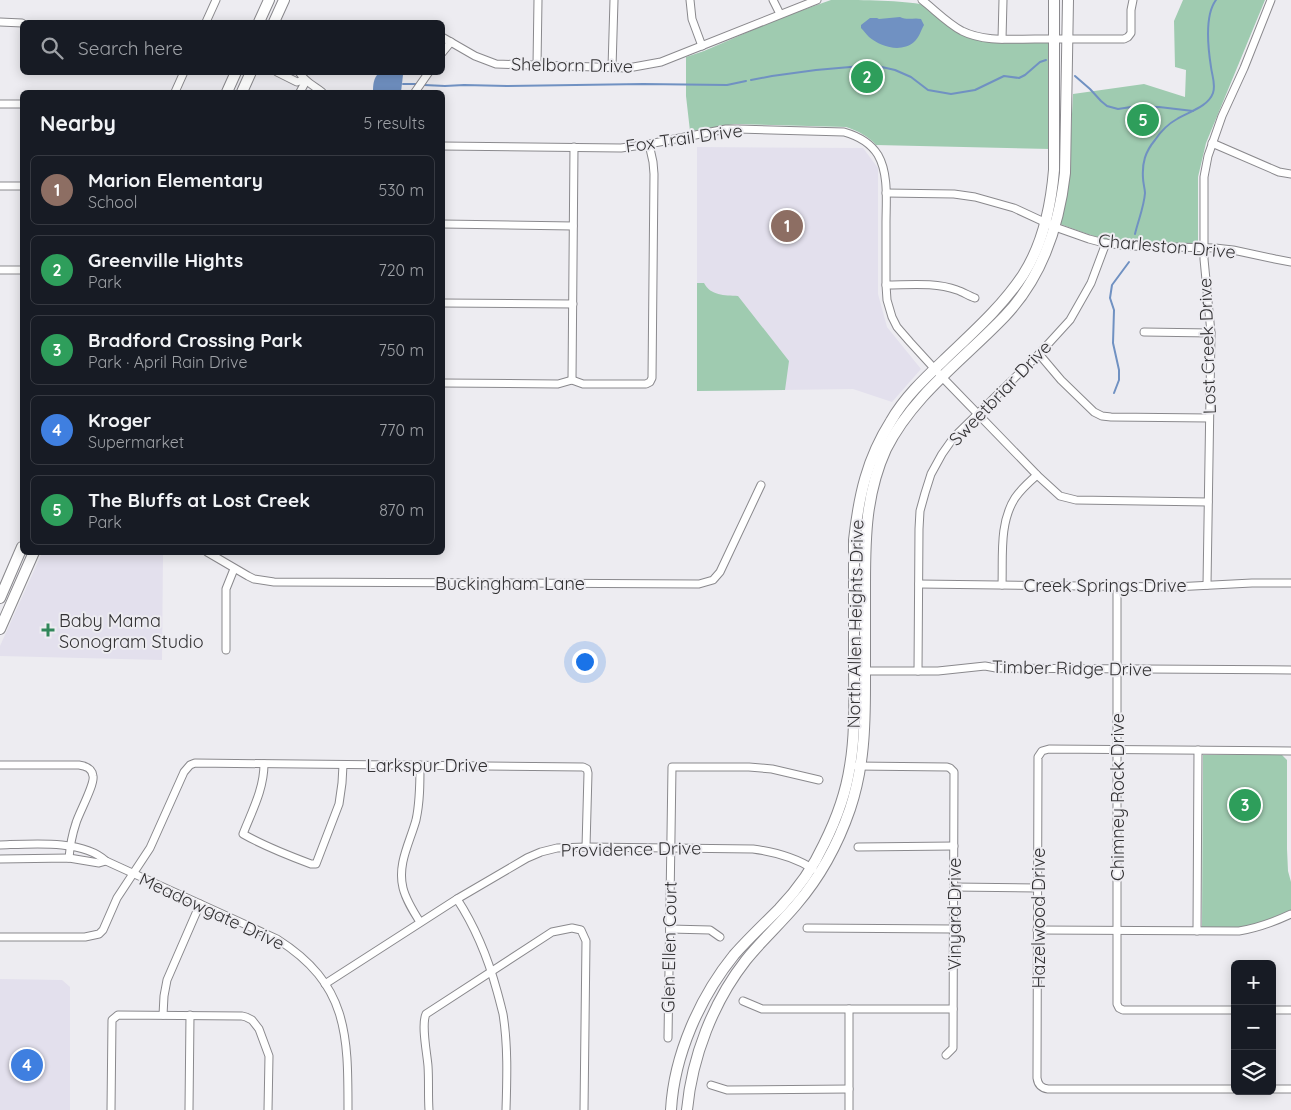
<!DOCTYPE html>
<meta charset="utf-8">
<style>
body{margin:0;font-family:Quicksand,sans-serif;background:#20242c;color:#f1f3f6}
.controls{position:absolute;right:15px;bottom:15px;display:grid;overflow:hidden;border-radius:8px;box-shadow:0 2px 12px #0003}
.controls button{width:45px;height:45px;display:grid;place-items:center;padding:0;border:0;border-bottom:1px solid #363941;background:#171b24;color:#f1f3f6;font:25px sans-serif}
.you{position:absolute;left:584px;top:661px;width:18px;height:18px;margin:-12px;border:4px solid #fff;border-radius:50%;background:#1a73e8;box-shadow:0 0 0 8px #1a73e833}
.badge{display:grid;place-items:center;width:32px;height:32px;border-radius:50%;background:#31875a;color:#fff;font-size:16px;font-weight:700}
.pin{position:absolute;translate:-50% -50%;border:2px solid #fff;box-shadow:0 1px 5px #0006}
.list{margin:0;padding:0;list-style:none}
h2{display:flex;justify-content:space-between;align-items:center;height:65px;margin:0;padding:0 20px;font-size:21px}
h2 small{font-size:16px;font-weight:400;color:#9ea1a6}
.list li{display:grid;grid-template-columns:32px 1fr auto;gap:15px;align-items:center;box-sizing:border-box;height:70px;margin:0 10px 10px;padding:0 10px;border:1px solid #363941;border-radius:8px}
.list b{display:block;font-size:19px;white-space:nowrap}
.list p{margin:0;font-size:16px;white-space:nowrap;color:#9ea1a6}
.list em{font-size:16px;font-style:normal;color:#9ea1a6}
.icon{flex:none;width:28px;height:28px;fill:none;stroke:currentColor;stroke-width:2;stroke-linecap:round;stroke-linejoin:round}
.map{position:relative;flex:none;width:1291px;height:1110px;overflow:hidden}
.search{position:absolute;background:#171b24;box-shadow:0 2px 12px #0003;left:20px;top:20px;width:425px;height:55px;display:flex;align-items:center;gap:12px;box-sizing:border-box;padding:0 18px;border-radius:8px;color:#9ea1a6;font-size:19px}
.panel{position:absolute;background:#171b24;box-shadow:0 2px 12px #0003;left:20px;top:90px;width:425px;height:465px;border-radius:8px}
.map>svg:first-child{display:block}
.built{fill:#e3e0ed}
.green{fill:#9fcbb0}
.water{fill:#7091c2}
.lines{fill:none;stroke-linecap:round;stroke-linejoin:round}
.stream{stroke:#7091c2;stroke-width:2}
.street-casing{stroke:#8a898d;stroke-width:9}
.secondary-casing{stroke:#8a898d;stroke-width:12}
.street{stroke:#fff;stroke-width:7}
.secondary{stroke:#fff;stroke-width:10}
.poi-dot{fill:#31875a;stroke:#edecf1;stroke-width:2}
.labels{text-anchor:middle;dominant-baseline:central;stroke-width:4;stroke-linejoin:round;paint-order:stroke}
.street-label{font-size:18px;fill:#333234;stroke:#edecf1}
.poi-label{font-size:18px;fill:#333234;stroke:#edecf1;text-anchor:start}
</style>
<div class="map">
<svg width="1291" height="1110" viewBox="0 0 1291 1110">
<rect width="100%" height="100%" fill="#edecf1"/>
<!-- built -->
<g class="built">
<polygon points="697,147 863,148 878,168 878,294 887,327 921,369 892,402 853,389 697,391"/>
<polygon points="42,553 163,553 162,660 0,656 0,646"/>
<polygon points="0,979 62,980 70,987 70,1110 0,1110"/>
</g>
<!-- green -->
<g class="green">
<path d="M831 0C856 0 896 0 920 4 933 9 942 23 953 30 980 46 1014 42 1044 42L1048 43 1050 149 876 145C868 136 858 131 846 127L735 124 690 131 686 96V57L704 51 780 18Z"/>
<path d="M1183 0H1265L1206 143 1198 177V244C1168 243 1134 245 1104 239 1089 235 1075 229 1060 224L1069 173 1073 94 1144 84 1185 97 1186 70 1175 67 1174 21Z"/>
<path d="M697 283H704C711 296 724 295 738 296L789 361 785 390 697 391Z"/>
<polygon points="1203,755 1282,755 1287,760 1287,849 1288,871 1291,882 1291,910 1257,924 1242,927 1202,927"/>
</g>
<!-- water -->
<g class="water">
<path d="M900 17C909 21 913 17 921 19L924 25C921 30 919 38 914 42 901 53 881 47 869 37 866 34 864 31 861 28V25L870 18H877L879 19Z"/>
<path d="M379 73H402L403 75 401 92H373C373 86 373 78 379 73Z"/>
</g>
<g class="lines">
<!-- stream -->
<g class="stream">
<polyline points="1075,76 1090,89 1101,101 1107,106 1118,109 1131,107 1159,107 1193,111"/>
<polyline points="751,80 772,76 816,70 873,65 895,70 911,77 928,90 951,94 975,90 1004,76 1019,78 1025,75 1040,62 1046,60"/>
<polyline points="403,84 417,84"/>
<polyline points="424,85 445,86 464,85 507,86 643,84 727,85 746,81"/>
<path d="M1135 234C1138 221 1144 207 1145 193 1145 189 1143 183 1143 178 1142 163 1145 152 1155 140 1161 131 1168 124 1177 119 1188 112 1208 107 1213 93 1216 84 1212 76 1211 67 1208 48 1204 16 1216 0"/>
<polyline points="1114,393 1119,380 1119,370 1113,343 1114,310 1110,298 1112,285 1129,262"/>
</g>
<defs>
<g id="street">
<polyline points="690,0 692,19 702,46"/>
<polyline points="773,0 780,14"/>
<path d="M922 0C935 10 947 23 962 31 984 42 1012 39 1035 39 1065 39 1094 39 1124 39L1128 37 1131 33V10L1133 0"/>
<polyline points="0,22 22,23"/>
<polyline points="206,22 216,0"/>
<polyline points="442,37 475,56 496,64 628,68 661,62 817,0"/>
<polyline points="1002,39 1003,0"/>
<polyline points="442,53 451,42"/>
<polyline points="537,65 538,0"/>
<polyline points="612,68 614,0"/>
<polyline points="277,72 297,82 303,80"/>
<path d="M299 72C305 82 313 85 322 92"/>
<polyline points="175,92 184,72"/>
<polyline points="300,92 306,81"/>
<polyline points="415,92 429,72"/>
<polyline points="0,104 22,104"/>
<polyline points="1212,143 1279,172 1291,174"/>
<path d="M442 146 621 148 649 144 726 129H738L844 132C858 136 870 142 878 155 889 174 886 202 886 223 886 244 886 264 886 285L887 300 892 317 897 327 910 342 942 377 1037 475 1060 496 1076 500 1208 502"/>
<polyline points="0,186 22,186"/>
<polyline points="886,193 954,194 975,197 1014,208 1055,227 1089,239 1104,243 1129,246 1215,248 1233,250 1275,259 1291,262"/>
<polyline points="442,224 573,226"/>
<polyline points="0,270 22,270"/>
<path d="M886 285C909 285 935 282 957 290 963 292 969 296 975 298"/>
<polyline points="442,303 573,304"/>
<polyline points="1144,332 1211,333"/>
<polyline points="1039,354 1061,380 1094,412 1102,416 1111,417 1209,418"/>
<polyline points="572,380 574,147"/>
<polyline points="442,383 558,384 572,380 583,384 646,384 650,382 652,378 654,174 653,162 649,144"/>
<polyline points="207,552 248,576 254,579 274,582 699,584 713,580 720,572 761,485"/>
<polyline points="919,584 1174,587 1252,583 1291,583"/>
<path d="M1002 585C1003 556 999 523 1015 498 1021 489 1029 482 1037 475"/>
<polyline points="1207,585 1211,333 1204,259 1204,177 1208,156 1222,116 1244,68 1271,0"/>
<polyline points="1117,586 1117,1004 1119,1008 1123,1010 1235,1010"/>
<polyline points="226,650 226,589 234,569"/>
<polyline points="862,671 938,671 985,666 996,668 1291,670"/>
<polyline points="918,671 919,529 920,511 925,493 931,474 942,454 954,437 1039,354 1070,320 1091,283 1106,243"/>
<path d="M264 764C264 789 252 811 243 834 264 846 287 855 311 864H316L339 804 342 783 343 765"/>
<path d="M0 765H79C86 766 92 768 93 776 95 784 79 813 76 823 72 835 70 846 69 858"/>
<path d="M420 765C420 784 420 802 416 820 410 842 397 864 403 888 406 900 413 911 420 922"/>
<polyline points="856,766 947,767 950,768 954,772 953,1048 946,1055"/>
<path d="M0 845C30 844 83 839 106 861L277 939C348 984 348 1034 348 1110"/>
<polyline points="858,847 954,846"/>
<polyline points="0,859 69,858 99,863 106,861"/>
<polyline points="954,887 1038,888"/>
<path d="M457 899C476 928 488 958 497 991 499 998 501 1006 503 1014 508 1045 507 1078 506 1110"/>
<polyline points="807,928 953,929"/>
<polyline points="670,929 710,930 720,937"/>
<path d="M1037 930 1239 931C1258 928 1274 922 1291 914"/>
<polyline points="1197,931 1198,750"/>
<polyline points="0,937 85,937 99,934 103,930 117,898 150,848 184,772 190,765 195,763 583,767 587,769 588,773 586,847"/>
<path d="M325 984 457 899 527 858 541 852 557 848 586 847 753 849C775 852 795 857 813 869"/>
<polyline points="743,1001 762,1009 953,1009"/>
<polyline points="1272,1010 1291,1010"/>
<polyline points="163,1015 164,996 167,980 200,904"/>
<polyline points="668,1038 672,767 749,767 772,769 819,780"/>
<polyline points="711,1085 727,1090 849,1089"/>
<path d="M1235 1089H1048C1041 1088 1038 1085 1037 1078L1038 757 1042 751 1049 749 1291 751"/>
<polyline points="1272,1089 1291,1089"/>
<polyline points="111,1110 112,1020 118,1015 242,1016 246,1017 252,1020 259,1029 269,1056 268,1110"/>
<polyline points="189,1110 190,1015"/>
<path d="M429 1110C428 1095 429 1081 428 1066 427 1053 421 1025 426 1014L552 932 572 928 581 930 586 941 584 1110"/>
<polyline points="849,1110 849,1009"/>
</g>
<g id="secondary">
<polyline points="259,22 269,0"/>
<polyline points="274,22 284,0"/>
<polyline points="227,92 236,72"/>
<polyline points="242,92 251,72"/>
<polyline points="0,598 22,547"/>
<polyline points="0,629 34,552"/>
<path d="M671 1110C674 1055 700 997 734 955 748 939 764 924 779 909 797 890 813 868 824 844 836 820 846 793 850 766 856 731 854 695 854 660 854 620 854 580 854 540 859 495 867 459 891 421 904 398 924 379 943 361 971 334 1001 308 1023 275 1043 244 1051 206 1054 170V0"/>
<path d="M687 1110C692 1057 713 1002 746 960 762 940 780 924 796 905 820 877 838 844 850 809 864 767 865 727 865 684 865 650 865 617 865 584 865 536 866 493 886 449 913 395 964 359 1005 316 1043 276 1059 226 1065 173L1068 0"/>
</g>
</defs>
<!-- street casing -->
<use href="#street" class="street-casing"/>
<!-- secondary casing -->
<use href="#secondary" class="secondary-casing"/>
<!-- street -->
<use href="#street" class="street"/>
<!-- secondary -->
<use href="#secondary" class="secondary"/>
</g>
<!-- markers -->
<path class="poi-dot" d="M45.5 622.5h5v5h5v5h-5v5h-5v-5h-5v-5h5z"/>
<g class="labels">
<!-- street labels -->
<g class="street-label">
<text transform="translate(572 65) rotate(1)">Shelborn Drive</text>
<text transform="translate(684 138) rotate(-8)">Fox Trail Drive</text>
<text transform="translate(1167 246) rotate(5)">Charleston Drive</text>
<text transform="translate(1207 346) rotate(-92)">Lost Creek Drive</text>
<text transform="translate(1000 393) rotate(-46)">Sweetbriar Drive</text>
<text x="510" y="583">Buckingham Lane</text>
<text x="1105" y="585">Creek Springs Drive</text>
<text transform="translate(855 624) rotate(-89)">North Allen Heights Drive</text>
<text transform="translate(1072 668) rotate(1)">Timber Ridge Drive</text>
<text x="427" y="765">Larkspur Drive</text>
<text transform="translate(1117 797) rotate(-90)">Chimney Rock Drive</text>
<text transform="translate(631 849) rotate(-1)">Providence Drive</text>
<text transform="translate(212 911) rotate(25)">Meadowgate Drive</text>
<text transform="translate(954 914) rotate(-90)">Vinyard Drive</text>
<text transform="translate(1038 918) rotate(-90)">Hazelwood Drive</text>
<text transform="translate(669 947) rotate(-89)">Glen Ellen Court</text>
</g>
<!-- poi labels -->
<g class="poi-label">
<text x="59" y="620">Baby Mama<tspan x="59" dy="21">Sonogram Studio</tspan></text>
</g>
</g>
</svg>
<div class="controls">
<button>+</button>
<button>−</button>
<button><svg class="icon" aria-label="layers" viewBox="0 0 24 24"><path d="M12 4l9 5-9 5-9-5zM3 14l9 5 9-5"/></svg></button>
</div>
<div class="you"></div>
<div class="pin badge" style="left:787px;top:226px;background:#8d6e63">1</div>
<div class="pin badge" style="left:867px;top:77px;background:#2e9e5b">2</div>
<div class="pin badge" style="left:1245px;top:805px;background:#2e9e5b">3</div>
<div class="pin badge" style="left:27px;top:1065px;background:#3f7fe0">4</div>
<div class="pin badge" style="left:1143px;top:120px;background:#2e9e5b">5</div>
<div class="search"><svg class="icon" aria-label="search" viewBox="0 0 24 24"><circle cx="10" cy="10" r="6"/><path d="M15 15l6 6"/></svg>Search here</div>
<section class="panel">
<h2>Nearby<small>5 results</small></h2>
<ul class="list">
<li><span class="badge" style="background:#8d6e63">1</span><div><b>Marion Elementary</b><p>School</p></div><em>530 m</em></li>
<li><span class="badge" style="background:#2e9e5b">2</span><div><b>Greenville Hights</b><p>Park</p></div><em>720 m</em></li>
<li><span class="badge" style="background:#2e9e5b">3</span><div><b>Bradford Crossing Park</b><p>Park · April Rain Drive</p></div><em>750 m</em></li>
<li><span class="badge" style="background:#3f7fe0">4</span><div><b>Kroger</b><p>Supermarket</p></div><em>770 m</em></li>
<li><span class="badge" style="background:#2e9e5b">5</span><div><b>The Bluffs at Lost Creek</b><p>Park</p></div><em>870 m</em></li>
</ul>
</section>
</div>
